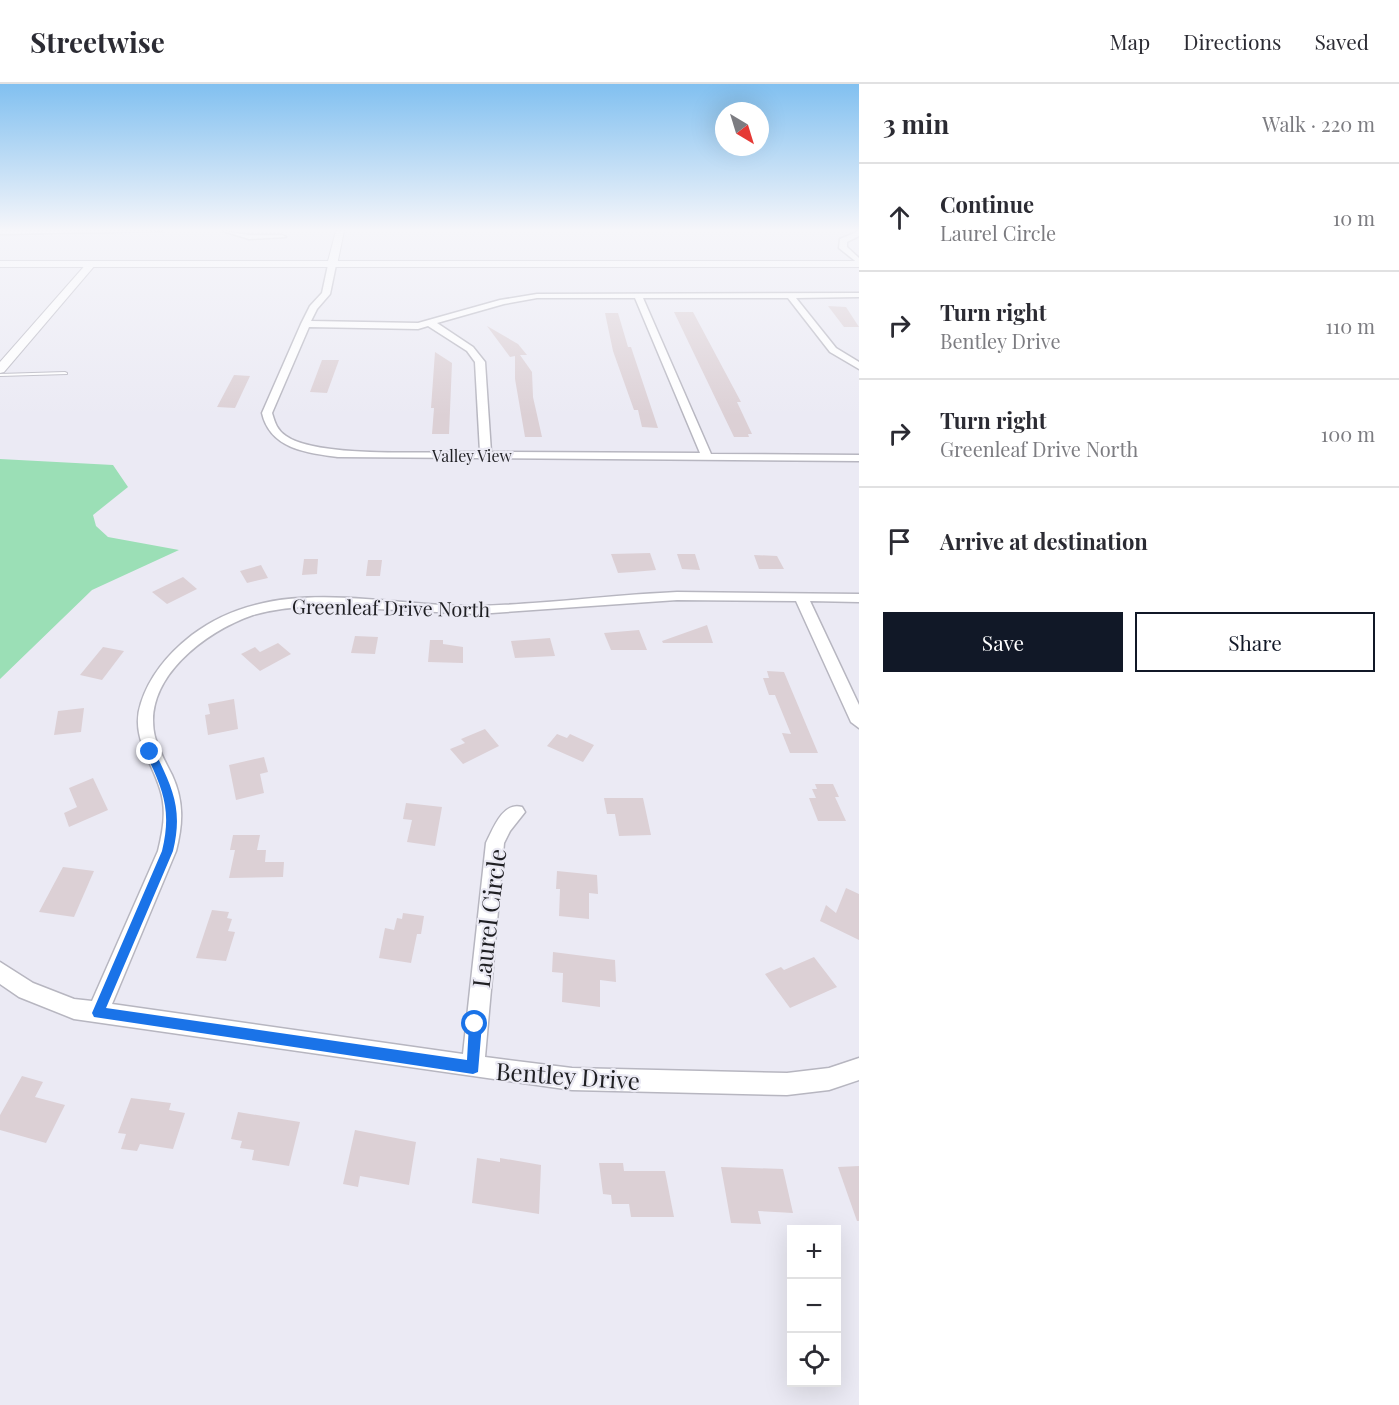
<!DOCTYPE html>
<meta charset="utf-8">
<style>
body{margin:0;font-family:"Playfair Display",serif;background:#f7f7f7;color:#2b2b33}
.controls{position:absolute;right:18px;bottom:18px;display:grid;overflow:hidden;border-radius:0px;box-shadow:0 6px 24px #0002}
.controls button{width:54px;height:54px;display:grid;place-items:center;padding:0;border:0;border-bottom:2px solid #e1e1e2;background:#fff;color:#2b2b33;font:30px sans-serif}
.compass{position:absolute;left:715px;top:18px;width:54px;height:54px;border-radius:50%;background:#fff;box-shadow:0 6px 24px #0002;rotate:142deg}
.stop{position:absolute;width:18px;height:18px;margin:-14px;border:4px solid #1a73e8;border-radius:50%;background:#fff}
.stop.end{background:#1a73e8;border-color:#fff;box-shadow:0 2px 6px #0008}
.list{margin:0;padding:0;list-style:none}
h2{display:flex;justify-content:space-between;align-items:center;height:78px;margin:0;padding:0 24px;font-size:26px}
h2 small{font-size:20px;font-weight:400;color:#7c7c81}
.list li{display:grid;grid-template-columns:39px 1fr auto;gap:18px;align-items:center;box-sizing:border-box;height:108px;padding:0 24px;border-top:2px solid #e1e1e2}
.list b{display:block;font-size:22px;white-space:nowrap}
.list p{margin:0;font-size:20px;white-space:nowrap;color:#7c7c81}
.list em{font-size:20px;font-style:normal;color:#7c7c81}
.actions{display:flex;gap:12px;padding:18px 24px}
.actions a{flex:1;padding:14px 0;border:2px solid #111827;border-radius:0px;text-align:center;font-size:21px;color:#111827}
.actions .main{background:#111827;color:#fff}
.icon{flex:none;width:33px;height:33px;fill:none;stroke:currentColor;stroke-width:2;stroke-linecap:round;stroke-linejoin:round}
.map{position:relative;flex:none;width:859px;height:1321px;overflow:hidden}
header{display:flex;align-items:center;gap:36px;box-sizing:border-box;height:84px;padding:0 30px;background:#fff;border-bottom:2px solid #e1e1e2}
header strong{font-size:28px}
nav{display:flex;gap:33px;margin-inline-start:auto;font-size:21px}
main{display:flex}
aside{flex:1;background:#fff}
.map>svg:first-child{display:block}
.green{fill:#9bdfb6}
.building{fill:#dcd0d5}
.lines{fill:none;stroke-linecap:round;stroke-linejoin:round}
.service-casing{stroke:#b7b6c0;stroke-width:2}
.minor-casing{stroke:#b7b6c0;stroke-width:3}
.tertiary-casing{stroke:#b7b6c0;stroke-width:2}
.secondary-casing{stroke:#b7b6c0;stroke-width:2}
.service{fill:#fff;fill-rule:evenodd}
.minor{fill:#fff;fill-rule:evenodd}
.tertiary{fill:#fff;fill-rule:evenodd}
.secondary{fill:#fff;fill-rule:evenodd}
.route{fill:#1a73e8}
.labels{text-anchor:middle;dominant-baseline:central;stroke-width:4.5;stroke-linejoin:round;paint-order:stroke}
.far-street-label{font-size:16px;fill:#1f1f23;stroke:#ebeaf4}
.street-label{font-size:20px;fill:#1f1f23;stroke:#ebeaf4}
.near-street-label{font-size:24px;fill:#1f1f23;stroke:#ebeaf4}
</style>
<header>
<strong>Streetwise</strong>
<nav><a>Map</a><a>Directions</a><a>Saved</a></nav>
</header>
<main>
<div class="map">
<svg width="859" height="1321" viewBox="0 0 859 1321">
<rect width="100%" height="100%" fill="#ebeaf4"/>
<!-- green -->
<polygon class="green" points="0,375 113,381 128,403 93,431 96,442 108,453 179,466 92,506 0,595"/>
<!-- building -->
<g class="building">
<polygon points="828,222 846,223 859,243 844,243"/>
<polygon points="674,228 693,228 741,318 737,318 752,350 748,350 749,353 734,353"/>
<polygon points="605,229 618,229 628,263 631,263 658,344 642,343 638,326 634,326 613,267"/>
<polygon points="487,242 518,260 527,271 520,271 532,288 533,313 542,353 525,353 515,295 515,272 510,273"/>
<polygon points="435,268 452,279 449,350 432,350 434,324 431,324"/>
<polygon points="322,276 339,276 327,309 310,308"/>
<polygon points="234,291 250,292 235,324 217,323"/>
<polygon points="650,469 656,486 633,488 618,489 611,470"/>
<polygon points="677,470 695,470 700,486 682,485"/>
<polygon points="754,471 777,472 784,485 759,485"/>
<polygon points="304,475 318,475 317,490 302,491"/>
<polygon points="368,476 382,476 380,492 366,492"/>
<polygon points="261,481 268,494 247,499 240,487"/>
<polygon points="183,493 197,505 167,520 152,508"/>
<polygon points="707,541 713,559 663,559 662,557"/>
<polygon points="639,546 647,566 611,566 604,549"/>
<polygon points="355,552 378,553 375,570 351,569"/>
<polygon points="550,554 555,572 515,574 511,557"/>
<polygon points="430,556 443,556 443,560 463,563 463,579 428,578"/>
<polygon points="278,559 291,570 260,587 241,570 255,563 260,568"/>
<polygon points="103,563 124,567 102,596 80,591"/>
<polygon points="767,587 784,588 818,669 790,669 782,649 791,650 775,611 769,611 763,594 769,594"/>
<polygon points="234,615 238,645 208,651 205,631 210,630 208,620"/>
<polygon points="84,624 81,648 54,651 58,627"/>
<polygon points="485,645 499,662 463,680 450,665 465,659 461,655"/>
<polygon points="557,650 567,654 570,650 594,661 583,678 547,662"/>
<polygon points="264,673 268,688 260,690 264,709 236,716 229,681"/>
<polygon points="93,694 108,726 69,743 64,729 77,723 69,704"/>
<polygon points="815,700 833,700 839,713 835,713 846,737 818,737 809,714 816,714 812,705 817,705"/>
<polygon points="604,714 643,714 651,751 619,752 615,730 607,730"/>
<polygon points="406,719 442,723 435,762 407,758 412,736 403,735"/>
<polygon points="233,751 260,751 257,766 266,766 265,778 284,778 283,793 229,794 235,766 230,766"/>
<polygon points="63,783 94,787 74,833 39,828"/>
<polygon points="557,787 597,791 598,810 589,809 589,835 559,832 560,805 556,805"/>
<polygon points="846,804 859,810 859,856 820,837 826,821 836,829"/>
<polygon points="212,826 229,828 227,834 232,835 228,847 235,848 226,877 196,874"/>
<polygon points="403,829 424,832 421,850 417,850 411,879 379,874 385,844 394,846 397,834 402,835"/>
<polygon points="553,868 615,876 616,898 600,896 600,923 562,918 563,889 552,888"/>
<polygon points="814,873 837,903 790,924 765,890 781,883 784,886"/>
<polygon points="22,992 43,998 35,1013 65,1021 46,1059 0,1046 0,1031"/>
<polygon points="131,1014 171,1019 169,1026 185,1029 173,1065 140,1060 137,1067 121,1065 126,1050 118,1049"/>
<polygon points="238,1028 300,1038 289,1082 252,1076 254,1066 240,1064 242,1057 231,1055"/>
<polygon points="355,1046 416,1058 409,1101 360,1092 358,1103 343,1100"/>
<polygon points="477,1074 500,1078 500,1074 541,1081 539,1130 472,1119"/>
<polygon points="599,1079 623,1079 624,1087 665,1087 674,1133 631,1133 629,1120 612,1120 611,1111 603,1110"/>
<polygon points="859,1082 859,1137 857,1137 838,1083"/>
<polygon points="721,1083 783,1085 793,1129 758,1127 761,1140 731,1139"/>
</g>
<g class="lines">
<defs>
<polygon id="service" points="65,288 67,289 67,290 0,292 0,290"/>
<g id="minor">
<polygon points="0,147 162,147 0,150"/>
<polygon points="223,147 249,151 282,151 286,153 249,155"/>
<polygon points="859,147 859,152 847,158 847,163 859,174 859,180 839,164 840,155"/>
<path d="M332 179 336 181 330 210 317 225 311 237 418 239 500 216 537 210 859 209V213L796 214 836 264 859 278V285L830 268 788 214H643L711 370 859 371V377L338 373C307 369 270 365 262 329L301 240 310 222 322 209 328 181ZM537 214H635L700 369 491 368 485 278 473 263 437 239 504 220ZM428 242 467 267 475 278 480 368C437 367 318 375 286 352 277 346 275 339 272 329L309 243 418 245Z"/>
<path d="M677 508 859 510V518L810 517 859 621V644L851 638 796 517 677 516 477 530 317 522C295 523 274 525 253 531 206 547 141 595 155 653 159 667 166 679 172 691 184 717 183 740 176 767L112 920 463 970 486 759C493 745 503 717 522 723L525 728 510 747 504 759 485 973 572 984 787 989 829 984 859 974V996L829 1006 787 1011 572 1006 74 935 19 913 0 900V878L33 899 74 915 92 917 158 767C163 746 167 726 160 705 151 676 130 651 141 619 150 591 169 569 192 551 275 488 384 523 478 522 545 520 611 511 677 508Z"/>
</g>
<g id="tertiary">
<polygon points="336,147 344,147 337,181 332,184 327,181"/>
<polygon points="88,178 96,180 4,288 0,289 0,278"/>
</g>
<rect id="secondary" x="0" y="177" width="859" height="6"/>
</defs>
<!-- service casing -->
<use href="#service" class="service-casing"/>
<!-- minor casing -->
<use href="#minor" class="minor-casing"/>
<!-- tertiary casing -->
<use href="#tertiary" class="tertiary-casing"/>
<!-- secondary casing -->
<use href="#secondary" class="secondary-casing"/>
<!-- service -->
<use href="#service" class="service"/>
<!-- minor -->
<use href="#minor" class="minor"/>
<!-- tertiary -->
<use href="#tertiary" class="tertiary"/>
<!-- secondary -->
<use href="#secondary" class="secondary"/>
</g>
<!-- sky -->
<linearGradient id="sky" x2="0" y2="1"><stop stop-color="#81c0f0"/><stop offset="0.44" stop-color="#f6f6fa"/><stop offset="1" stop-color="#f6f6fa" stop-opacity="0"/></linearGradient>
<rect width="859" height="332" fill="url(#sky)"/>
<!-- route -->
<path class="route" d="M150 664 155 668C173 705 183 726 173 767L106 924 467 976 469 940 475 934 482 940 478 988 473 990 94 933 92 929 162 767C172 726 163 705 145 668Z"/>
<g class="labels">
<!-- far-street labels -->
<g class="far-street-label">
<text x="472" y="371">Valley View</text>
</g>
<!-- street labels -->
<g class="street-label">
<text transform="translate(391 523) rotate(1)">Greenleaf Drive North</text>
</g>
<!-- near-street labels -->
<g class="near-street-label">
<text transform="translate(488 834) rotate(-83)">Laurel Circle</text>
<text transform="translate(568 991) rotate(4)">Bentley Drive</text>
</g>
</g>
</svg>
<div class="controls">
<button>+</button>
<button>−</button>
<button><svg class="icon" aria-label="locate" viewBox="0 0 24 24"><circle cx="12" cy="12" r="6"/><path d="M12 2v4M12 18v4M2 12h4M18 12h4"/></svg></button>
</div>
<svg class="compass" viewBox="-18 -18 36 36"><path d="M0-13l5 13h-10z" fill="#e53935"/><path d="M0 13l5-13h-10z" fill="#7c7c81"/></svg>
<div class="stop" style="left:475px;top:940px"></div>
<div class="stop end" style="left:150px;top:668px"></div>
</div>
<aside>
<h2>3 min<small>Walk · 220 m</small></h2>
<ul class="list">
<li><svg class="icon" aria-label="ahead" viewBox="0 0 24 24"><path d="M12 20V5M6 11l6-6 6 6"/></svg><div><b>Continue</b><p>Laurel Circle</p></div><em>10 m</em></li>
<li><svg class="icon" aria-label="right" viewBox="0 0 24 24"><path d="M7 20v-9h11M14 6l5 5-5 5"/></svg><div><b>Turn right</b><p>Bentley Drive</p></div><em>110 m</em></li>
<li><svg class="icon" aria-label="right" viewBox="0 0 24 24"><path d="M7 20v-9h11M14 6l5 5-5 5"/></svg><div><b>Turn right</b><p>Greenleaf Drive North</p></div><em>100 m</em></li>
<li><svg class="icon" aria-label="arrive" viewBox="0 0 24 24"><path d="M6 21V4h12l-3 4 3 4H6"/></svg><div><b>Arrive at destination</b></div></li>
</ul>
<div class="actions"><a class="main">Save</a><a>Share</a></div>
</aside>
</main>
